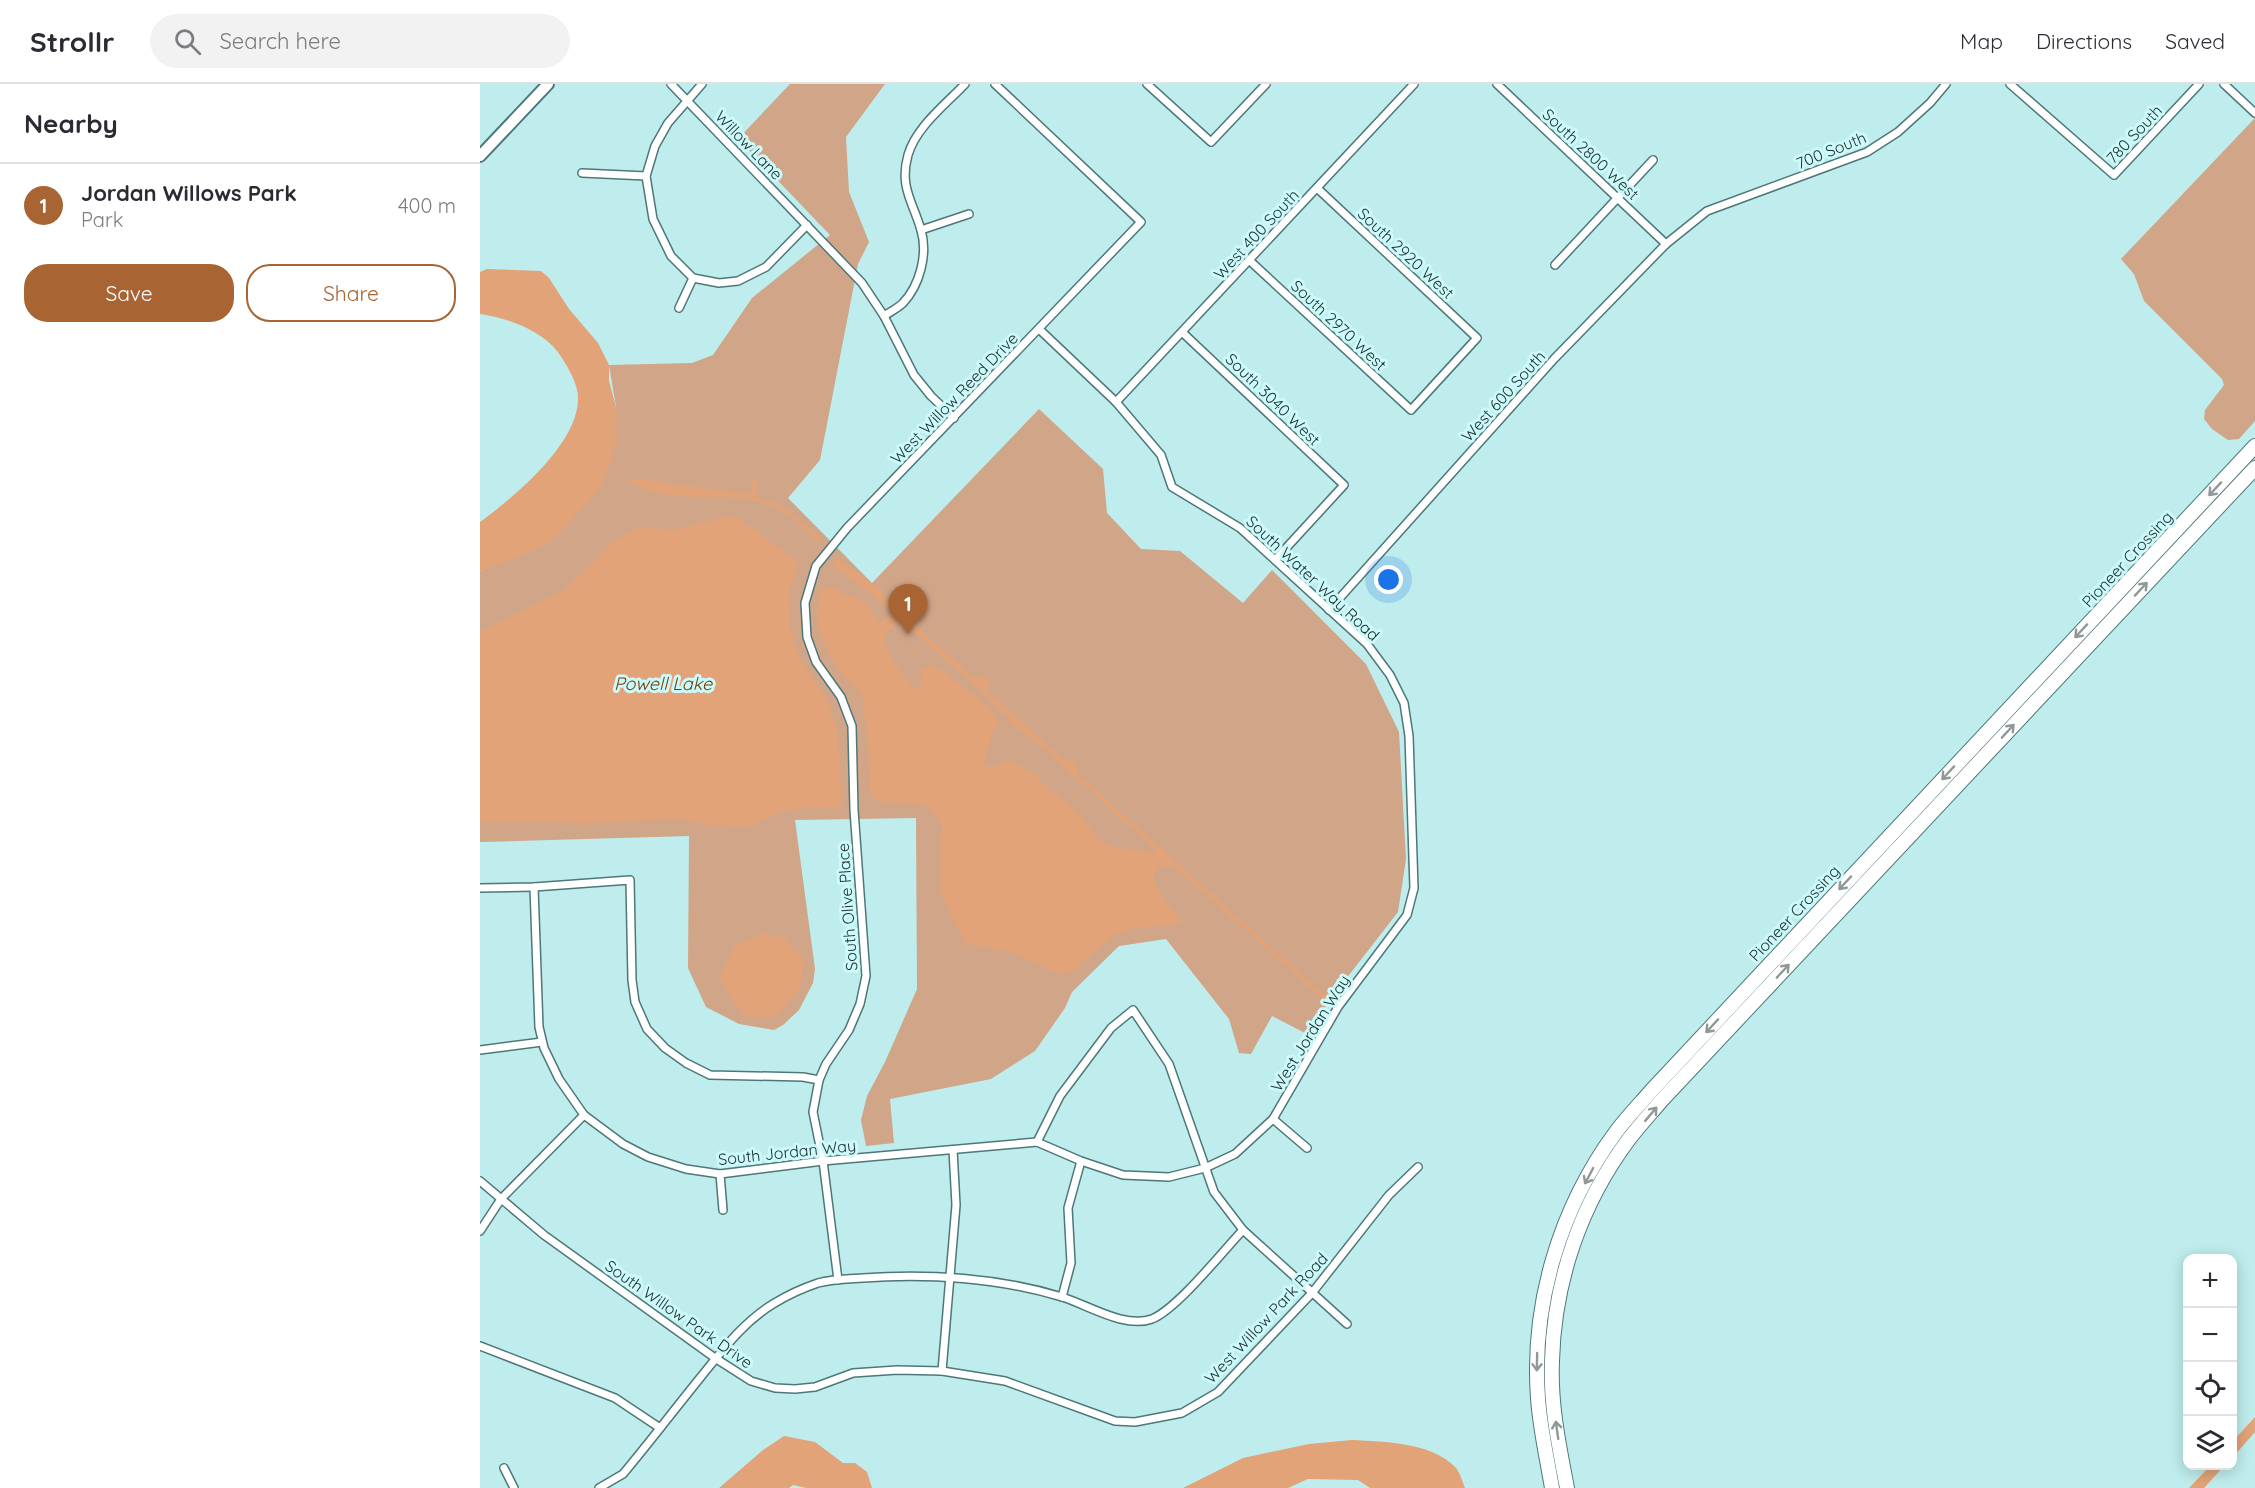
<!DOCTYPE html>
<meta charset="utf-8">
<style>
body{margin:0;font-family:Quicksand,sans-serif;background:#f2f2f3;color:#2b2b33}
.controls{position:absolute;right:18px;bottom:18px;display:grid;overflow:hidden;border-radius:12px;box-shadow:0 3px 15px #0003}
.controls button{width:54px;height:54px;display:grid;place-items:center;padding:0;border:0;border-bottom:2px solid #e1e1e2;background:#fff;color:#2b2b33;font:30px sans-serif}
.you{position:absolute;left:909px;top:496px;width:21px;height:21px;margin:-15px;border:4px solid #fff;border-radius:50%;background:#1a73e8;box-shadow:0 0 0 9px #1a73e833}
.badge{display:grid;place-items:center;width:39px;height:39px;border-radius:50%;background:#a86433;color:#fff;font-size:20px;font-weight:700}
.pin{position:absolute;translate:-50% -50px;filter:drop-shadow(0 2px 3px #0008)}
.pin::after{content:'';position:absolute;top:32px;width:21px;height:18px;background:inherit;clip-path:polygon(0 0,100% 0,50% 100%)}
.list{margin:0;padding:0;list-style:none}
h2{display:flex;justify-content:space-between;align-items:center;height:78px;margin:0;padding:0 24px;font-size:26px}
h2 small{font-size:20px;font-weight:400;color:#7c7c81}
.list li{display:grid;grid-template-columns:39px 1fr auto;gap:18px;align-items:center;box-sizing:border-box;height:84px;padding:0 24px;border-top:2px solid #e1e1e2}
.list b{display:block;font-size:22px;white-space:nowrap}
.list p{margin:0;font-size:20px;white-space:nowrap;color:#7c7c81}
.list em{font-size:20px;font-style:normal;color:#7c7c81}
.actions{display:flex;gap:12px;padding:18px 24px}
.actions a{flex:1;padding:14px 0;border:2px solid #a86433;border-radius:24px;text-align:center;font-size:21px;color:#a86433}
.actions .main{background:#a86433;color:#fff}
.icon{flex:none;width:33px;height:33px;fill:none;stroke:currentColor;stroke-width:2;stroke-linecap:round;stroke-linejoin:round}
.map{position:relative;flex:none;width:1775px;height:1404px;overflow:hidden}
header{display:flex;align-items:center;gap:36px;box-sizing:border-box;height:84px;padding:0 30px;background:#fff;border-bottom:2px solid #e1e1e2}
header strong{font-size:28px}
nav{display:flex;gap:33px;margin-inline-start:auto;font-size:21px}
.search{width:420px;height:54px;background:#f2f2f3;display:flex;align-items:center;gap:15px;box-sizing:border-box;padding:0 21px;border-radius:33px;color:#7c7c81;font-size:22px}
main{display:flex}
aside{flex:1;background:#fff}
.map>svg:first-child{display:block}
.green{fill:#d1a588}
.water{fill:#e2a378;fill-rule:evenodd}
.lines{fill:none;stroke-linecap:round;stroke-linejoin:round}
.stream{stroke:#e2a378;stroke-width:2}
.street-casing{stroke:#4e7778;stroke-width:10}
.secondary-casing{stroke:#4e7778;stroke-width:14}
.highway-casing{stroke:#4e7778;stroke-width:16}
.street{stroke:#fff;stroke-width:7}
.secondary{stroke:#fff;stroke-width:10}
.highway{stroke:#fff;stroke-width:14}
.oneway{stroke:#909898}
.labels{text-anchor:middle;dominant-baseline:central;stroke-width:6;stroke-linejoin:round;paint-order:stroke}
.street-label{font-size:16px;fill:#213232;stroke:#ccf9f9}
.water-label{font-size:18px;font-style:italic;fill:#753b07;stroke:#ccf9f9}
</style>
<header>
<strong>Strollr</strong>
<div class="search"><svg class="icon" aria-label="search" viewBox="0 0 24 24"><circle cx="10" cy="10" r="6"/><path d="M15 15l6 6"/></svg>Search here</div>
<nav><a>Map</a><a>Directions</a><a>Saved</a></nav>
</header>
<main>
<aside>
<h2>Nearby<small></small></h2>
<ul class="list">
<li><span class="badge">1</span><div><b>Jordan Willows Park</b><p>Park</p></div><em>400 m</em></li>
</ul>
<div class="actions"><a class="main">Save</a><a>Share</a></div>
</aside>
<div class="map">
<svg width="1775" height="1404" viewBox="0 0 1775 1404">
<rect width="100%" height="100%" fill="#bfecec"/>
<!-- green -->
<g class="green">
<polygon points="310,0 405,0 366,53 369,108 389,158 378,180 340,376 308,414 392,499 559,325 623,385 627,429 661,465 700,467 763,519 792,486 886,580 919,648 926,775 918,828 848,918 829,951 792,932 771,970 759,969 749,935 686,855 639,862 592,908 585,924 555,967 511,995 410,1015 414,1059 386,1062 381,1036 387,1012 405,978 437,905 436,734 315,736 335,885 333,899 319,926 303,941 294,946 259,940 226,923 208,884 209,752 0,758 0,487 17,480 136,323 129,281 212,279 233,271 272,214 350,151 258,55"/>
<polygon points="1775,34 1775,337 1759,355 1748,356 1732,345 1724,335 1725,326 1744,301 1742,295 1664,217 1654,190 1641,175"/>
</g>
<!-- water -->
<g class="water">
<path d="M7 185 61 187 69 194 89 225 118 259 129 281V297L136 323 137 356 122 402 72 457 46 470 0 487V438C33 414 97 361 98 316 99 302 89 285 82 274 67 248 29 234 0 230V188Z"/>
<path d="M151 394 270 410 273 396H276L279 406 275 413 301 420 340 453 341 455 338 458C328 449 318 438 307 430 266 402 211 421 167 406 161 405 155 401 150 398Z"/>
<polygon points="257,433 318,478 309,509 310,542 318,571 348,618 358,647 362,723 309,725 270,742 228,741 201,735 108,739 0,737 0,548 82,507 112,480 130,460 157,443 193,446 241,434"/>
<path d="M357 475 401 506 404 513 494 594 504 592 511 598 506 605 585 677 594 676 597 680V689L840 907 850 910 851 914 844 916 703 790 693 782 681 783 680 779 673 794C679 810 690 824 702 837L694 841 655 844 634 851 593 887 578 890 532 868 486 860 471 832 460 805 461 739 447 721 406 719 394 716 390 704 387 651 382 609C360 593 340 562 337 534 336 525 339 514 340 506 355 500 355 506 367 511 370 513 373 512 377 514 387 518 393 530 399 539L413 529 389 508 356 484 352 480ZM420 536 499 605 522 629 528 632 530 640 539 645 566 666 674 765 675 769 629 762 618 755 602 733 586 718 565 702 556 691 530 676 510 684 504 679 511 653 519 638 512 626 459 584 449 582 441 585 442 600 436 605C427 598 403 566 405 554 407 546 415 541 420 536Z"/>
<polygon points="282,850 303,853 325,877 319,905 297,932 265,933 239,895 255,861"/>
<polygon points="1775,1333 1775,1348 1753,1373 1753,1357"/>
<polygon points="304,1352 335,1358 363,1379 375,1379 387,1388 392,1404 326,1404 313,1401 309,1404 239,1404 283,1366"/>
<path d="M872 1356C904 1358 951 1358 975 1383 980 1388 982 1397 985 1404H890L878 1396 828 1395 808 1404H703L763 1374 829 1360Z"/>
<polygon points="1730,1382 1744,1382 1724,1404 1709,1404"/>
</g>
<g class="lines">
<!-- stream -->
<polyline class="stream" points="128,374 135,380"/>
<defs>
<g id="street">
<polyline points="191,0 382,199 404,232 434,291 451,312 474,334"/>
<polyline points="222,0 188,39 175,62 166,92 173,135 191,172 213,194 239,199 258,197 286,183 327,141"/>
<polyline points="667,0 731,58 786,0"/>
<polyline points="1017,0 1186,160"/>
<polyline points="1530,0 1634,91 1719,0"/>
<polyline points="1744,0 1775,29"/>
<polyline points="102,89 166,92"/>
<polyline points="441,146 489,130"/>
<polyline points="769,176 931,326 997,254 837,104"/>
<polyline points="1075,181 1173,76"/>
<polyline points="199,224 213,194"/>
<path d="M404 232C410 228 418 224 423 219 440 201 448 170 441 146 433 118 419 103 428 71 436 43 465 21 485 0"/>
<polyline points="703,249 864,401 796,475"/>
<polyline points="636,318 934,0"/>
<polyline points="849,526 1074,275 1186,160 1227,127 1387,68 1418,48 1450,19 1466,0"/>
<polyline points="54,803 59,943 64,964 79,995 104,1031 143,1060 168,1073 206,1085 240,1090 343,1077 557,1058 601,1077 643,1091 689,1093 725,1084 755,1070 793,1035 858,923 927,831 934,804 929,652 924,619 910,591 887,560 760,444 692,403 681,371 636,318 559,245"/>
<polyline points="0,804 54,803 150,796 152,896 155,918 167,945 185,964 206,979 230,991 323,993 339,996"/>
<polyline points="0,966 62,958"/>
<polyline points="793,1035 827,1064"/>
<polyline points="557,1058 580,1012 631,944 653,926 689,980 734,1108 763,1146 867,1240"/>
<polyline points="240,1090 243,1126"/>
<polyline points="0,1097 64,1151 235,1274 271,1297 295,1304 315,1305 335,1303 373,1289 417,1286 462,1287 525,1297 635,1337 655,1338 702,1329 738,1308 832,1209 909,1111 938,1083"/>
<polyline points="0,1147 21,1115 104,1031"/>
<polyline points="358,1196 343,1077 333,1028 339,996 346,980 369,946 380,920 386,892 374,726 372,642 361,613 336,578 327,553 325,519 336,482 367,444 661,138 515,0"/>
<polyline points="582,1213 591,1179 588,1124 601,1077"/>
<polyline points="0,1262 135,1314 180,1344"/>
<polyline points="462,1287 476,1121 473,1066"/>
<polyline points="24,1384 34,1404"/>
<path d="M119 1404 143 1390C169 1359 194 1326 220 1294 242 1267 262 1239 293 1220 306 1212 323 1204 338 1199 353 1195 368 1195 383 1194 447 1189 520 1194 582 1213 608 1221 645 1245 672 1235 698 1224 742 1168 763 1146"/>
</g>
<polyline id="secondary" points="0,72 68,0"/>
<g id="highway">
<path d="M1072 1404C1067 1374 1060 1344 1058 1314 1051 1220 1080 1124 1136 1048 1147 1033 1160 1020 1172 1006L1775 362"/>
<path d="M1087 1404C1079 1362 1070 1320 1072 1277 1074 1197 1101 1119 1149 1055 1159 1042 1170 1030 1181 1017L1775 384"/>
</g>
</defs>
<!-- street casing -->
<use href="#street" class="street-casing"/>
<!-- secondary casing -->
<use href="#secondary" class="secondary-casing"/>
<!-- highway casing -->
<use href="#highway" class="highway-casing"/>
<!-- street -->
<use href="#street" class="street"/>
<!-- secondary -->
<use href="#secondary" class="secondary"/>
<!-- highway -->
<use href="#highway" class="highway"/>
</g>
<!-- one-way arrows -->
<defs><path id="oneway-shaft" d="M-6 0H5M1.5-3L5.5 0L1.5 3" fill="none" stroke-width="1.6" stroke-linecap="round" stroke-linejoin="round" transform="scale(1.5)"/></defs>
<g class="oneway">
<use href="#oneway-shaft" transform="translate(1735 405) rotate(133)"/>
<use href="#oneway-shaft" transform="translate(1661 505) rotate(-47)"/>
<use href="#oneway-shaft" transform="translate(1601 547) rotate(133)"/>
<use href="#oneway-shaft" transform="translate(1528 647) rotate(-47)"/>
<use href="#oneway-shaft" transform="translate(1468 689) rotate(133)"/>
<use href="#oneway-shaft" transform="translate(1365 799) rotate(133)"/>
<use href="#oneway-shaft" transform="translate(1303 887) rotate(-47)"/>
<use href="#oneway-shaft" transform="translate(1232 942) rotate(133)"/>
<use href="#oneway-shaft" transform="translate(1171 1030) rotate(-50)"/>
<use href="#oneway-shaft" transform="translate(1109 1092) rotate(118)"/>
<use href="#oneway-shaft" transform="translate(1057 1278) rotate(91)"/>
<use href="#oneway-shaft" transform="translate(1077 1346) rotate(-98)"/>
</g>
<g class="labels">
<!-- street labels -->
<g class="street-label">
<text transform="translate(1654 50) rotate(-47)">780 South</text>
<text transform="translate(269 61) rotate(46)">Willow Lane</text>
<text transform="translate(1351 66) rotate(-22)">700 South</text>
<text transform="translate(1111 70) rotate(43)">South 2800 West</text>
<text transform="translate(776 150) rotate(-47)">West 400 South</text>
<text transform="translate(926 169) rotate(43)">South 2920 West</text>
<text transform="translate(859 241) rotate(43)">South 2970 West</text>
<text transform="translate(1023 312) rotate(-48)">West 600 South</text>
<text transform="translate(474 314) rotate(-46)">West Willow Reed Drive</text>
<text transform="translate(793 315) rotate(44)">South 3040 West</text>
<text transform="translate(1647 475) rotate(-47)">Pioneer Crossing</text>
<text transform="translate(833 494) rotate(43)">South Water Way Road</text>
<text transform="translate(367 823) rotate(-94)">South Olive Place</text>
<text transform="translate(1314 829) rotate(-47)">Pioneer Crossing</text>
<text transform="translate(830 949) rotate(-58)">West Jordan Way</text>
<text transform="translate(307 1068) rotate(-6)">South Jordan Way</text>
<text transform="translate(199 1230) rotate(35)">South Willow Park Drive</text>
<text transform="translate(786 1234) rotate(-47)">West Willow Park Road</text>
</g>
<!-- water labels -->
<g class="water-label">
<text x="183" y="599">Powell Lake</text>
</g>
</g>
</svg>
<div class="controls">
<button>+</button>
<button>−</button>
<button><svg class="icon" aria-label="locate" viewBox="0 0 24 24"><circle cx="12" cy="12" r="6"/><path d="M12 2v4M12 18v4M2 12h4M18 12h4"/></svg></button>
<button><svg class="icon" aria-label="layers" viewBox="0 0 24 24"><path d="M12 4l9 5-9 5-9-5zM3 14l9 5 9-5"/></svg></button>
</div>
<div class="you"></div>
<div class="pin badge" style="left:428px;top:550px">1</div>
</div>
</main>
